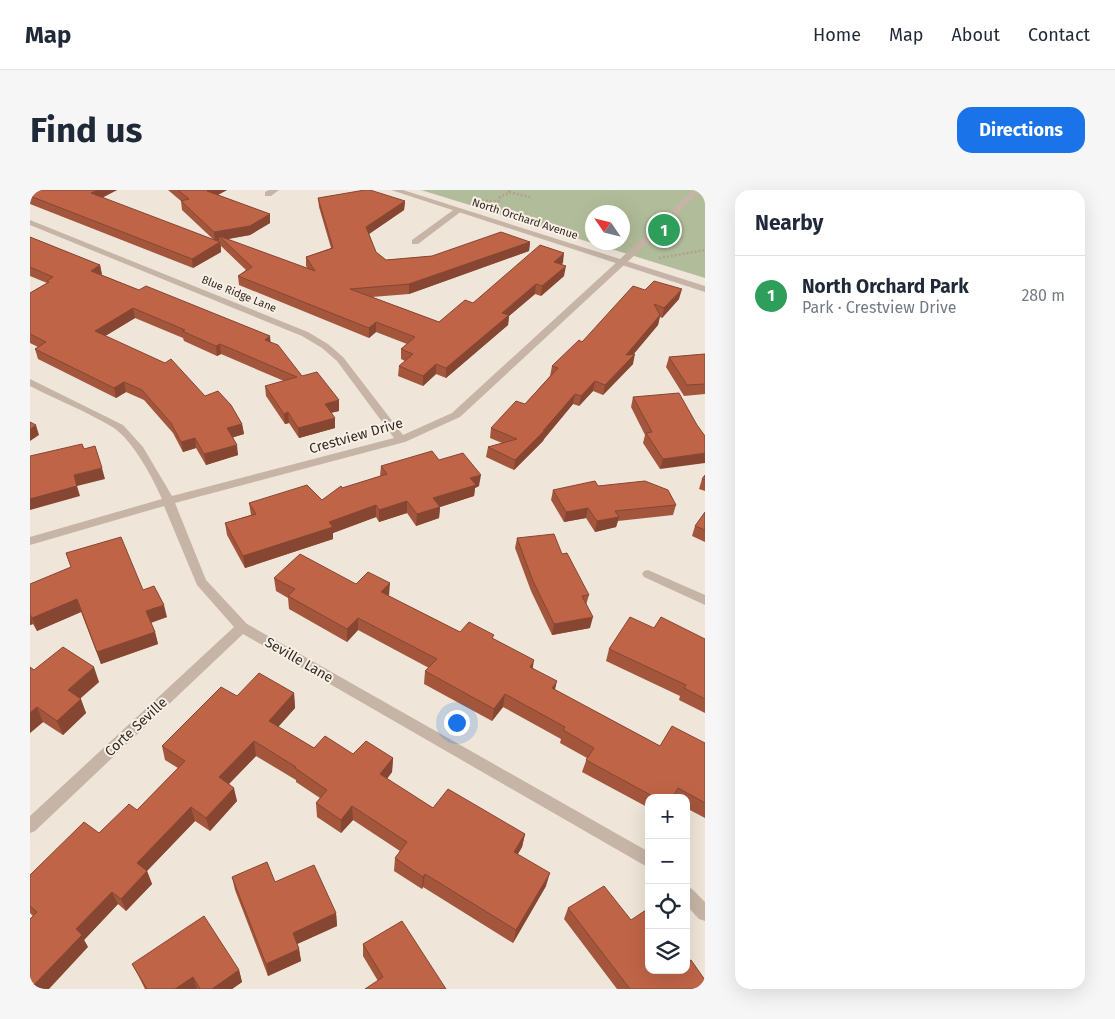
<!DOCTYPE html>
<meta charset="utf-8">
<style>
body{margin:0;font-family:"Fira Sans",sans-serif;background:#f6f6f7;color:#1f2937}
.controls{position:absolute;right:15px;bottom:15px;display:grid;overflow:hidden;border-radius:10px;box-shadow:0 5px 20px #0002}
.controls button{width:45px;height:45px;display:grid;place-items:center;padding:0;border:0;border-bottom:1px solid #e0e1e3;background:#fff;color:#1f2937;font:25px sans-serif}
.compass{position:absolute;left:555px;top:15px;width:45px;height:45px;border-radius:50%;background:#fff;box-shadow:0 5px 20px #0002;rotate:305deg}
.you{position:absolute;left:426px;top:532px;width:18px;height:18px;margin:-12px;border:4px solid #fff;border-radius:50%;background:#1a73e8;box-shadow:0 0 0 8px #1a73e833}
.badge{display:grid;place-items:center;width:32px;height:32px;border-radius:50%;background:#1a73e8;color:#fff;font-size:16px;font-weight:700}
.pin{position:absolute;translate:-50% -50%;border:2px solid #fff;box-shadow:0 1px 5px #0006}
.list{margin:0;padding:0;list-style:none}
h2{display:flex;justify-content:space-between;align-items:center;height:65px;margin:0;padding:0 20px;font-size:21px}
h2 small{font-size:16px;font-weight:400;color:#747a83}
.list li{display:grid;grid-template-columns:32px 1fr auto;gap:15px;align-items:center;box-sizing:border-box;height:80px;padding:0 20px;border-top:1px solid #e0e1e3}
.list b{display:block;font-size:19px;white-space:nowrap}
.list p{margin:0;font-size:16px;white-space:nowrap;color:#747a83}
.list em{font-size:16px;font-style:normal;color:#747a83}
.icon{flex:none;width:28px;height:28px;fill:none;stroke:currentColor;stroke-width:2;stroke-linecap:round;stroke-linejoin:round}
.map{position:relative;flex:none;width:675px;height:799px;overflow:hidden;border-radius:15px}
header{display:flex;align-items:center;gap:30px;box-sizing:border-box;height:70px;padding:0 25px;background:#fff;border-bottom:1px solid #e0e1e3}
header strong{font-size:24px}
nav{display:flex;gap:28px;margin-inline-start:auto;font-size:18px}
.intro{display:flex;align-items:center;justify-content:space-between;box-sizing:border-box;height:120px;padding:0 30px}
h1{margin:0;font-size:35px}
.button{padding:12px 22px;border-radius:15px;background:#1a73e8;color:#fff;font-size:18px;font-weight:700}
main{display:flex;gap:30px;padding:0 30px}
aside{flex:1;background:#fff;border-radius:15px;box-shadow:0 5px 20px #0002}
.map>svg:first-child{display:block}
.green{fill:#b1bd9a;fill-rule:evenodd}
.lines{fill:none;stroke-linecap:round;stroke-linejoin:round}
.path{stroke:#b29f90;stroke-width:2.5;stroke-dasharray:2 2;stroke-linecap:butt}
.minor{fill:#c6b5a6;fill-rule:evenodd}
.tertiary{fill:#c6b5a6;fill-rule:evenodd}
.wall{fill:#a4563d}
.shaded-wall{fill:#864632}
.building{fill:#bf6447;stroke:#864632}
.labels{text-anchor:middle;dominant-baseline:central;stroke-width:4;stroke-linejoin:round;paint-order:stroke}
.far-street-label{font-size:11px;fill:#332a26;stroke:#f8efe5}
.street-label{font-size:14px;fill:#332a26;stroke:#f8efe5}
</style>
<header>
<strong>Map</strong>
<nav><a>Home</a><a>Map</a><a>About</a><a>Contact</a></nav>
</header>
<div class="intro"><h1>Find us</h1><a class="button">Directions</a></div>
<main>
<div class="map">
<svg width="675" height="799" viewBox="0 0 675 799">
<rect width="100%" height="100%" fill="#efe5d9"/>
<!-- green -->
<path class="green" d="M391 0H675V88ZM562 22H592V52H562Z"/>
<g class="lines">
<!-- path -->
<g class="path">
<polyline points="479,2 500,7"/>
<polyline points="448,10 468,12 470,7 479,3 479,0"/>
<polyline points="629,68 675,60"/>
</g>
<!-- minor -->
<g class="minor">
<polygon points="239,0 249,0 241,6 235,6 235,2"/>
<path d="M663 0H671L607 63 430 227 375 252 145 313 176 390 217 434 619 662V678L213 444 5 641 0 643V626L204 437 167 395 134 316 0 355V347L132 309C123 288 103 251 84 238 58 222 27 210 0 196V189L93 235 113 257 142 306 364 248 307 171 292 158 272 146 0 35V30L278 142 298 154 313 167 373 245 422 223 601 59Z"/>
<polygon points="426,18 433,20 388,54 382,54 382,50"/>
<polygon points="618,380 675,405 675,415 614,387 612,384 614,381"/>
<polygon points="656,696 662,699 675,712 675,731 669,729 656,715"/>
</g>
<!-- tertiary -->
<polygon class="tertiary" points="361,0 373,0 675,96 675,102"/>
</g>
<!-- wall -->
<g class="wall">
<polygon points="0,0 87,0 72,8 184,50 152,20 151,11 138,0 197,0 188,5 240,24 240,33 220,45 197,49 278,79 276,76 276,67 301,58 289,17 288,8 375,11 374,20 339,44 346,62 356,70 402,66 500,52 499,61 379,104 342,107 409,132 443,113 533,73 531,74 534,86 511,106 505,104 479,126 478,135 416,188 406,184 393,196 368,186 369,176 375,171 371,169 371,159 377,154 346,142 339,148 209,95 208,86 216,80 191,56 191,62 163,78 0,14"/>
<polygon points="0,47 70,75 72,85 109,100 240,146 240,152 272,186 309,221 301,223 305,238 269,248 259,233 255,234 236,206 235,196 254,191 191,164 187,166 154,151 153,148 105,128 75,146 175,206 212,234 214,244 203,247 208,265 176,275 166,258 153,262 143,243 114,210 96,202 86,208 8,169 5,159 8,157 0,153 0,103 17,93 0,86"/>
<polygon points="615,100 649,109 632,128 630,127 628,135 603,165 603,174 573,205 563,201 549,216 543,214 514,249 513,251 484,280 456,267 458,257 472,253 460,248 461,238 495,214 520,186 522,176"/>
<polygon points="675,164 675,204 654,206 636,177 639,167"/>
<polygon points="603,207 667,235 630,279 613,253 615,245 601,217"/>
<polygon points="409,270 449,296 445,298 444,306 410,317 409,328 386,336 377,323 349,332 346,327 303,343 303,349 215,378 197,345 195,333 221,325 219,313 292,310 312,298 350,286 351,276"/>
<polygon points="675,285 675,301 669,299 672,289"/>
<polygon points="568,296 646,315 643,325 588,331 586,337 565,342 556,328 534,332 521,310 523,300"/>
<polygon points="675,322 675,352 662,346 665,336"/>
<polygon points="487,348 532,364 559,405 556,415 560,438 522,445 501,401 485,358"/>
<polygon points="244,388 326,394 359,406 430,442 464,449 503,478 525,500 630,556 675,553 675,628 656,618 656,608 619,608 619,618 552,582 557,568 530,553 531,549 473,517 462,531 394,494 395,481 399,478 328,440 317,452 259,419 258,408 246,401"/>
<polygon points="0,394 113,400 137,427 121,433 125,442 128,454 71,474 51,422 7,441 3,434 0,435"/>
<polygon points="624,438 675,449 675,523 649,510 650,506 576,471 579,459"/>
<polygon points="0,477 4,480 69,492 50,508 56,523 33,545 13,532 0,543"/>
<polygon points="264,503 265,518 248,537 284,558 323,564 363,568 362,582 357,589 403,618 495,644 492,657 488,664 516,696 483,753 393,697 392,699 364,681 365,668 370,661 323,630 311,643 287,627 286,613 290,608 266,592 266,590 226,566 199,594 207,611 180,641 165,631 117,681 122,694 96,721 88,714 54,750 58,757 3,726 0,723 0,685 107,620 148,578 135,570 132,556 207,506"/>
<polygon points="202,687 245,692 306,723 307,736 267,754 269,759 271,771 238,786 205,700"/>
<polygon points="538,718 619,780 675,799 587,799 534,729"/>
<polygon points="333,754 416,799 348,791 333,766"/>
<polygon points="102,774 209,780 212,792 202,799 115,799 108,785"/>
</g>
<!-- shaded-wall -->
<g class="shaded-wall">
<polygon points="68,0 87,0 63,12 61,3"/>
<polygon points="179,0 197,0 178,10 177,1"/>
<polygon points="375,11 374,20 336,46 336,37"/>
<polygon points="240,24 240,33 220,45 193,50 189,46 189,50 185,51 184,42"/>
<polygon points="190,52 191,62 163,78 162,69"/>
<polygon points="500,52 499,61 379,104 379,94"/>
<polygon points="534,63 533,73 522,82 524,72"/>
<polygon points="70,75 72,85 61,81"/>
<polygon points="536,76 534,86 511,106 512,96"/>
<polygon points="506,94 505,104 479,126 478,135 416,188 416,178 472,123"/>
<polygon points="652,99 649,109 632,128 634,118"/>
<polygon points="103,118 105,128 67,151 65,141"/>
<polygon points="630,125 628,135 594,175 596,165"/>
<polygon points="346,132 346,142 339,148 339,138"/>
<polygon points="240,146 241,156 235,150"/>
<polygon points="190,154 191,164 187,166 186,156"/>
<polygon points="605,164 603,174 573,205 575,195"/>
<polygon points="406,174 406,184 393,196 393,186"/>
<polygon points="565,191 563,201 549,216 551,206"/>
<polygon points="94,192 96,202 86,208 84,198"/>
<polygon points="545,204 543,214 514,249 513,251 484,280 485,270 513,241"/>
<polygon points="309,210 309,221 295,224 295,214"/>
<polygon points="258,222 259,233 255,234 254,224"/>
<polygon points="305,228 305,238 269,248 268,238"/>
<polygon points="212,234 214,244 198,249 197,238"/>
<polygon points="6,235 9,245 0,251 0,239"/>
<polygon points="165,248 166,258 153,262 151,252"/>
<polygon points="207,255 208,265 176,275 174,264"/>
<polygon points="675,263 675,273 630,279 633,269"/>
<polygon points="72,278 75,289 47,296 50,306 0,320 0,309 44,285"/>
<polygon points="451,285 449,296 445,298 444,306 410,317 409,328 386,336 387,324 403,308 440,288"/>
<polygon points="377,311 377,323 349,332 349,320"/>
<polygon points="346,315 346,327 303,343 303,349 215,378 213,366 299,332"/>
<polygon points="558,318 556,328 534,332 536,322"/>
<polygon points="589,327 586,337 565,342 567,331"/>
<polygon points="360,393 359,406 351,402"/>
<polygon points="47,409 51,422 7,441 2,428"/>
<polygon points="134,415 137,427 119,433 116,421"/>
<polygon points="0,426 3,434 0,435"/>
<polygon points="563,427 560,438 522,445 524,434"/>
<polygon points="328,428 328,440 317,452 317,439"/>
<polygon points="125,442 128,454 71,474 67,462"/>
<polygon points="504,470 502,483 500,477"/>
<polygon points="64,477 69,492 43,515 38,500"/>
<polygon points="527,491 524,504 522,498"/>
<polygon points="264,503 265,518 241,545 239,531"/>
<polygon points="475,504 473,517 462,531 464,519"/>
<polygon points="51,509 56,523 33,545 27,531"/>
<polygon points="7,517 13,532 0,543 0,523"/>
<polygon points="224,551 226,566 192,601 189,587"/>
<polygon points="363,568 362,582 349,598 350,584"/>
<polygon points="204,598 207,611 180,641 176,628"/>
<polygon points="322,616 323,630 311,643 311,630"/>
<polygon points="161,617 165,631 112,686 107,673"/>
<polygon points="495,644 492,657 481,675 484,662"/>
<polygon points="117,681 122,694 96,721 91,709"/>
<polygon points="520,683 516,696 483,753 486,740"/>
<polygon points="395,684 393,697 392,699 393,687"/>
<polygon points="82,702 88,714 54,750 58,757 19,799 0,799 46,739"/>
<polygon points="306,723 307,736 265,755 263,743"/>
<polygon points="269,759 271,771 238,786 236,774"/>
<polygon points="209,780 212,792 202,799 182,799"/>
<polygon points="163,787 167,799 145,799"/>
</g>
<!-- building -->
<g class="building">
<polygon points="0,0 68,0 61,3 190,52 162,69 0,6"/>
<polygon points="148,0 179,0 177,1 240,24 220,36 184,42 151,11 159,9"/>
<polygon points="335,0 340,0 375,11 336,37 346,62 356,70 402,66 471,42 500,52 379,94 320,99 409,132 435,110 443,113 510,55 534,63 524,72 536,76 512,96 506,94 472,123 479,125 416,178 406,174 393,186 369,176 383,164 371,159 385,147 346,132 339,138 208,86 222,77 189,46 285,81 276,67 303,58 288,8"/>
<polygon points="0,47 70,75 61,81 109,100 116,96 240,146 235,150 248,155 272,186 287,182 309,210 295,214 305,228 268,238 258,222 254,224 235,196 267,187 190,154 186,156 152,141 155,140 103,118 65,141 135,173 141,169 175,206 188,201 201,215 212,234 197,238 207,255 174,264 165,248 151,252 141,233 112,200 94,192 84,198 5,159 16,152 0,144 0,103 19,92 17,91 23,87 0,77"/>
<polygon points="624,91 652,99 634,118 624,114 630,125 596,165 605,164 575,195 565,191 551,206 545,204 513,241 515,240 485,270 458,257 487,249 461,238 486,211 495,214 528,178 522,176 549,150 552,152 603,96 615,100"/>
<polygon points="675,164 675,194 657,195 639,167"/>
<polygon points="649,203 667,235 675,246 675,263 633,269 616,243 622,242 603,207"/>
<polygon points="0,232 6,235 0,239"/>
<polygon points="52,254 54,259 65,256 72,278 44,285 47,296 0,309 0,266"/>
<polygon points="402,261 409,270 433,263 451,285 440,288 446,295 403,308 410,317 387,324 377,311 349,320 346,315 299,332 303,337 213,366 195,333 226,324 219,313 277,295 292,310 311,296 312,298 357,284 351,276"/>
<polygon points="675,285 675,290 672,289"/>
<polygon points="565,291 568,296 615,291 638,300 646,315 585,321 589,327 567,331 558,318 536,322 523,300"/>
<polygon points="675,322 675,340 665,336"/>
<polygon points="524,344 532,364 537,363 559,405 552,406 563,427 524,434 503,391 487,348"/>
<polygon points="91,347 113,400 124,396 134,415 116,421 125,442 67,462 47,409 2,428 0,424 0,394 41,377 36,363"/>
<polygon points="270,364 326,394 338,382 360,393 351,402 430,442 439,432 464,445 462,448 504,470 500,477 527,491 522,498 630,556 642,536 675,553 675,613 648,598 642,608 626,608 556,570 564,558 533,540 535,537 475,504 464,519 395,481 407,469 328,428 317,439 258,406 265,399 244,388"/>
<polygon points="600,427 624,438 631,427 675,449 675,509 654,498 656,495 579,459"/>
<polygon points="33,457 64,477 38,500 51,509 27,531 7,517 0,523 0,477 4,480"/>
<polygon points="229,483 264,503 239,531 284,558 295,546 323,564 336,551 363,568 350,584 403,618 418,599 495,644 484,662 520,683 486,740 395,684 393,687 365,668 377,652 322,616 311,630 286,613 297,600 265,578 266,577 224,551 189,587 204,598 176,628 161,617 107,673 117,681 91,709 82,702 46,739 52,745 0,799 0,729 7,722 0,716 0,685 54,632 69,643 99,614 107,620 155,571 132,556 191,497 207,506"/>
<polygon points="237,672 245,692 284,675 306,723 263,743 269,759 236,774 202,687"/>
<polygon points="574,696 601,730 616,720 619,724 619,780 656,780 656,771 657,772 661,770 675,790 675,799 600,799 538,718"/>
<polygon points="174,726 209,780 182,799 170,799 163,787 145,799 117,799 102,774"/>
<polygon points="372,731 416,799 335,799 353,787 333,754"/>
</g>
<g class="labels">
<!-- far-street labels -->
<g class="far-street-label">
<text transform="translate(495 29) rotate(18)">North Orchard Avenue</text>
<text transform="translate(209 104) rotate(22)">Blue Ridge Lane</text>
</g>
<!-- street labels -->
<g class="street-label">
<text transform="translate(326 246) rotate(-16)">Crestview Drive</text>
<text transform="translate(269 470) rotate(30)">Seville Lane</text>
<text transform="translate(106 537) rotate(-43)">Corte Seville</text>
</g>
</g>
</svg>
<div class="controls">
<button>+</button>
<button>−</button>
<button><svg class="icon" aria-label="locate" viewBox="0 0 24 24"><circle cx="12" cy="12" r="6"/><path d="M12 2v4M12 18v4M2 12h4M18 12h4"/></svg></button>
<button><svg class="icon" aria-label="layers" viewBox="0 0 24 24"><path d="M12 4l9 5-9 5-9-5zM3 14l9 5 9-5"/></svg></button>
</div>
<svg class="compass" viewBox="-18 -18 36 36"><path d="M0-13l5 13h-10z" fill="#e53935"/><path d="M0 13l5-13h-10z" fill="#747a83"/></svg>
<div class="you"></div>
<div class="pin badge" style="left:634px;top:40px;background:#2e9e5b">1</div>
</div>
<aside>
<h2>Nearby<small></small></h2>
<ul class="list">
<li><span class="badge" style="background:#2e9e5b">1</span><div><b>North Orchard Park</b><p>Park · Crestview Drive</p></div><em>280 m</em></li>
</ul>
</aside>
</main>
